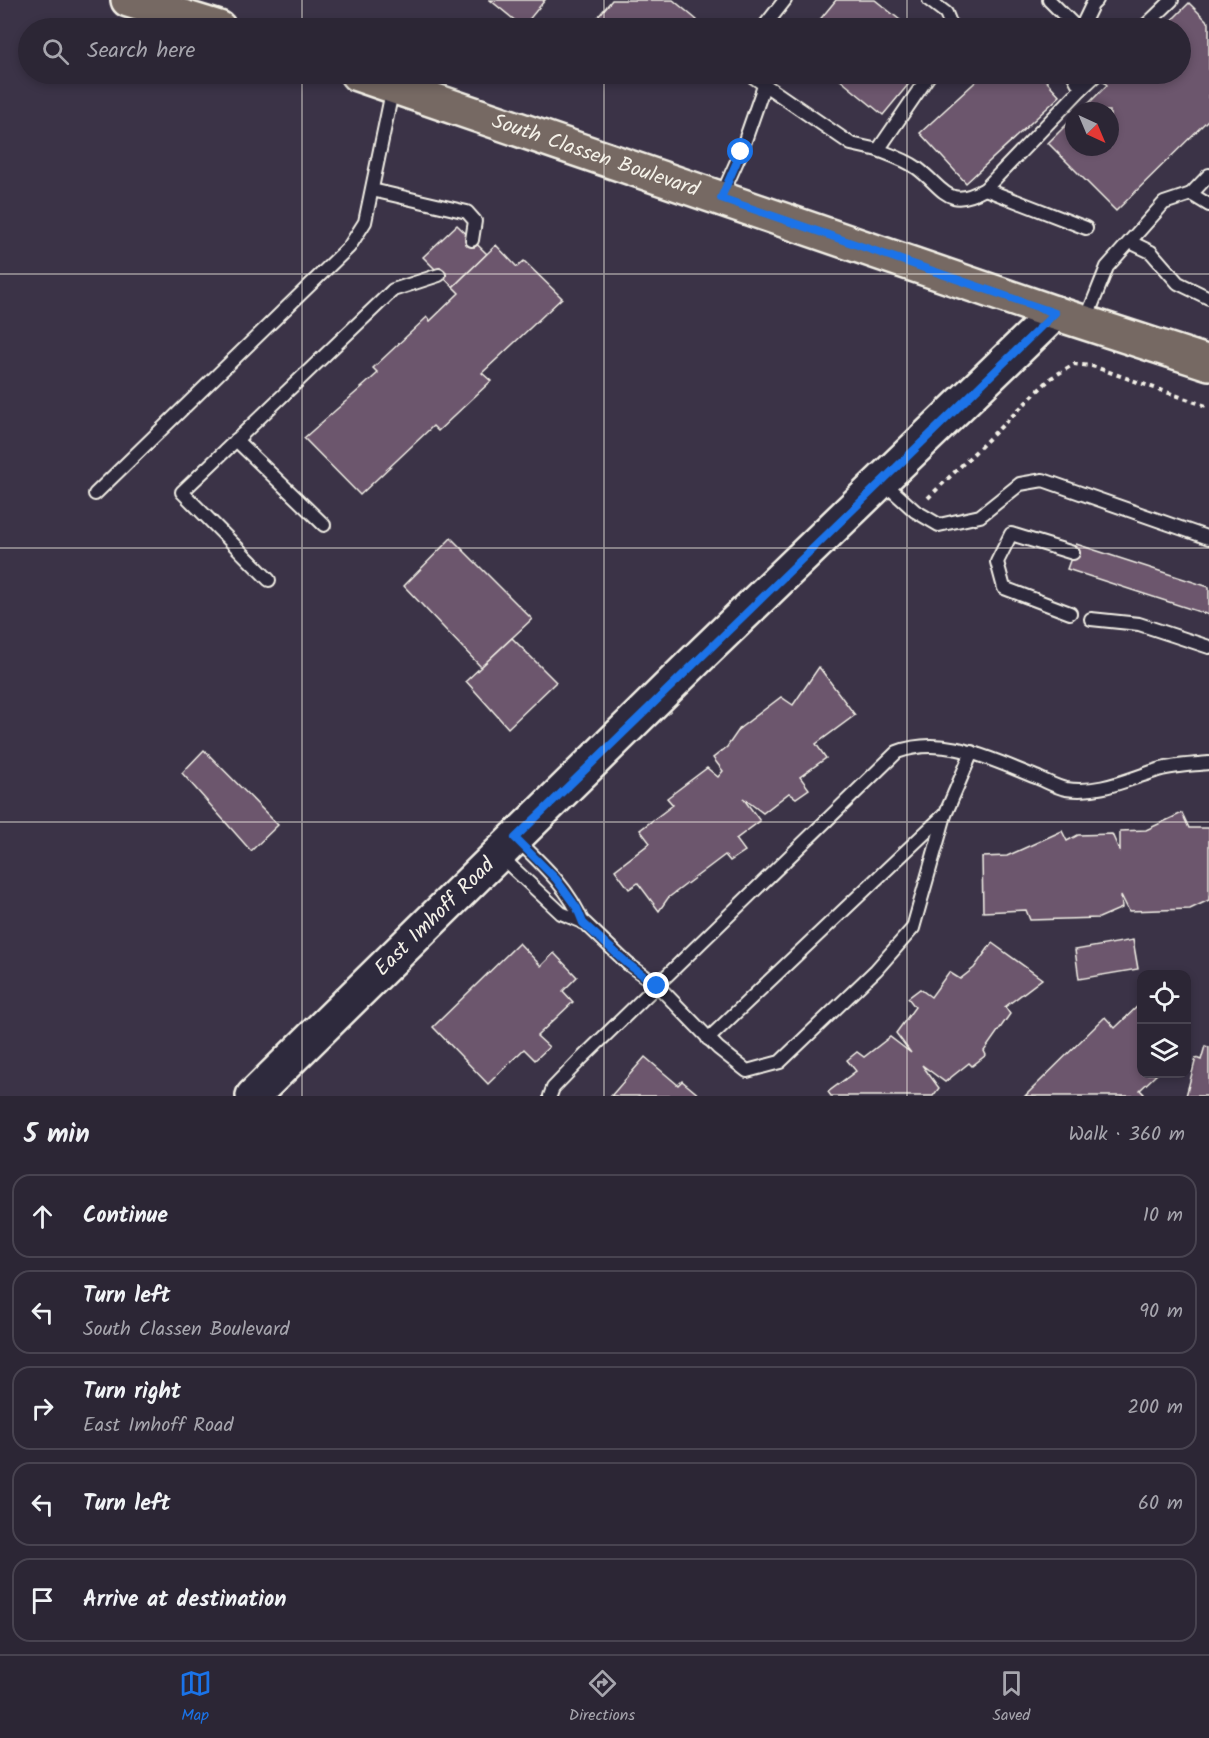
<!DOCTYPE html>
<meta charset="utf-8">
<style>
body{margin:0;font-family:Kalam,sans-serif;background:#383241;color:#f1f3f6}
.controls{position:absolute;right:18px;bottom:18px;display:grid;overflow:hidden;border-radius:12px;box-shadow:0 3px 9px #0003}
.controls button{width:54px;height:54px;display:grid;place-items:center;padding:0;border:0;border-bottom:2px solid #484350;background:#2c2635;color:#f1f3f6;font:30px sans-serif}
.compass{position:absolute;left:1065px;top:102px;width:54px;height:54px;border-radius:50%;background:#2c2635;box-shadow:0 3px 9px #0003;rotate:136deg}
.stop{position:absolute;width:18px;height:18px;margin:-14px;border:4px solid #1a73e8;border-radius:50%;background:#fff}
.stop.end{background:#1a73e8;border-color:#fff;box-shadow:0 2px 6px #0008}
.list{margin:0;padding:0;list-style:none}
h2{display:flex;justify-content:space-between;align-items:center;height:78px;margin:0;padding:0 24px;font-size:26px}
h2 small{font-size:20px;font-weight:400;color:#a6a5ad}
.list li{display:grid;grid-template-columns:39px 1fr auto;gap:18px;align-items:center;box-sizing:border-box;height:84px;margin:0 12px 12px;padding:0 12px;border:2px solid #484350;border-radius:18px}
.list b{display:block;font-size:22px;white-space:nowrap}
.list p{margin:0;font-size:20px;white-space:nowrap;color:#a6a5ad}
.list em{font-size:20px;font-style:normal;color:#a6a5ad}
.icon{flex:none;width:33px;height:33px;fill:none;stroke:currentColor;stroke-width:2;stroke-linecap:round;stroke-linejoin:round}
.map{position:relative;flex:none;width:1209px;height:1096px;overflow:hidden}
.search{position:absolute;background:#2c2635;box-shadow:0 3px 9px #0003;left:18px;right:18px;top:18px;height:66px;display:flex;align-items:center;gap:15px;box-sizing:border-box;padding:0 21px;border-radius:33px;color:#a6a5ad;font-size:22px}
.sheet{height:558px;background:#2c2635}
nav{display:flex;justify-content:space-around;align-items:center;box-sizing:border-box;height:84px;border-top:2px solid #484350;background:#2c2635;font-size:16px;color:#a6a5ad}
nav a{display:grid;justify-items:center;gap:3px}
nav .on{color:#1a73e8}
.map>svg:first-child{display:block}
.building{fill:#6c576d;stroke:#f4f1e8;stroke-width:1.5}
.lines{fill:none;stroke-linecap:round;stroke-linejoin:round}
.service-casing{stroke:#f4f1e8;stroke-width:16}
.secondary-casing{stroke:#f4f1e8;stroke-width:38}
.primary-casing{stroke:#f4f1e8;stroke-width:38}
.path{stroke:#f4f1e8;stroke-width:4;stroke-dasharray:4.5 4.5;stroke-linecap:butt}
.service{stroke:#2f2a3d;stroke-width:12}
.secondary{stroke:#2f2a3d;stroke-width:33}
.primary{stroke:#766964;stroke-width:33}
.route{stroke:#1a73e8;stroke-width:8}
.grid{fill:none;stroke:#f4f1e8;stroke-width:1.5;stroke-opacity:0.55}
.labels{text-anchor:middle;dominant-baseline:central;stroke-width:6;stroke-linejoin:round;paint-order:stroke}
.street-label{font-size:21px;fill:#f4f1e8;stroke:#2f2a3d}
</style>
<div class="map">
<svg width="1209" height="1096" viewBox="0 0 1209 1096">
<rect width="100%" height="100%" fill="#3b3347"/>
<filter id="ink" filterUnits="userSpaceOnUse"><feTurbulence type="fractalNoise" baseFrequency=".0167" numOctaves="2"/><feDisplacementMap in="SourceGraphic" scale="12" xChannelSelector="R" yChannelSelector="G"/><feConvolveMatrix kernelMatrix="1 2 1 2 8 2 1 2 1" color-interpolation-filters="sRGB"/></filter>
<g filter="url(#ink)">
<!-- building -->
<g class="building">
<polygon points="490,0 545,0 523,27"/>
<polygon points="612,0 673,0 697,20 689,28 611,28 598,17"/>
<polygon points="836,0 875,0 910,28 813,28"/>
<polygon points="1189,3 1209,23 1209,119 1116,211 1048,143 1074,117 1074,147 1110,147 1110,111 1081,111 1107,85 1099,77 1103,74 1180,74 1180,28 1164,28"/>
<polygon points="833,74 917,74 883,115"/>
<polygon points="984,74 1040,74 1060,96 966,183 920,133"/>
<polygon points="457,225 487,254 453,287 423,257"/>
<polygon points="496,245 517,267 524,261 562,298 482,373 491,381 438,431 433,426 360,495 304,438 378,373 373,368 427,317 430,321 459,293 453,287"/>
<polygon points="451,538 532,619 481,667 404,586"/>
<polygon points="1076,544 1209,587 1209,615 1067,569"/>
<polygon points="512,638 556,682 508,728 466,681"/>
<polygon points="819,667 855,715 816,744 826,758 800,777 809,789 796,798 789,793 763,813 743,798 760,821 736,839 745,851 730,861 725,855 668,898 659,911 638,883 629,889 615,870 650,843 640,830 673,805 667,798 707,768 718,777 723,771 713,758 727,747 740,728 781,697 793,705"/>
<polygon points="204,750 278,825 251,851 182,773"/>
<polygon points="1182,813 1189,828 1209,828 1209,900 1190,909 1129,911 1121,895 1122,908 1099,918 1030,920 1026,910 983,912 982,857 1007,856 1062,831 1067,841 1078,835 1112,834 1120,852 1120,831 1146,830"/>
<polygon points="1133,940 1138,969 1079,979 1075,950"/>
<polygon points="519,943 541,966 554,953 577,977 563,991 573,1002 537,1036 549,1047 535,1060 524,1049 488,1084 433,1027"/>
<polygon points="992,943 1042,979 1005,1007 1010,1014 984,1051 986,1055 972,1066 969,1063 945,1082 922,1065 939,1088 933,1096 831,1096 828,1092 856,1071 847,1060 857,1052 864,1057 890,1037 911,1053 896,1033 915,1007 908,998 920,989 931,997 949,972 960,979 974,968"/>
<polygon points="1142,1002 1142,1074 1157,1074 1140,1090 1144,1094 1142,1096 1025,1096 1105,1017 1115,1028"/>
<polygon points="1205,1046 1209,1047 1209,1096 1186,1096 1196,1058 1201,1060"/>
<polygon points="645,1057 678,1085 682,1081 700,1096 611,1096"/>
</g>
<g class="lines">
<defs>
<g id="service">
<polyline points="929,0 946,13 952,28"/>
<polyline points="1049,0 1077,28"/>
<polyline points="763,28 785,0"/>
<polyline points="1081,28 1092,5 1097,0"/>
<polyline points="1143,28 1172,0"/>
<polyline points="749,74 851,144 878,150 930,74"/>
<polyline points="1081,89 1097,74"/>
<path d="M878 150C891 155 906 160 917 168 945 189 947 210 985 189L1081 89 1073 74"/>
<polyline points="985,189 1086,228"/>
<polyline points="372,190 467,212 475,221 472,240"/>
<polyline points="1191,194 1209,175"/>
<polyline points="721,197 741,152 764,86"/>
<polyline points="1130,242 1151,252 1178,283 1209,298"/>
<polyline points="1085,322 1107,267 1164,203 1191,194 1209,205"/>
<polyline points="236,440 324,525"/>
<polyline points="883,482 915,511 939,525 980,516 1020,484 1043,480 1209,538"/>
<polyline points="95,494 349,247 365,222 393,87"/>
<polyline points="269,580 182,492 393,290 439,275"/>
<polyline points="1070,613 1004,588 997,562 1011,534 1073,553"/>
<polyline points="1091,619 1139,624 1209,647"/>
<path d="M515 838C542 864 569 888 583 923"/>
<polyline points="499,855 561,913 585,923 628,964 657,985 718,1048 747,1071 780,1062 876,970 913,928 945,815 972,752"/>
<polyline points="708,1039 944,815"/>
<path d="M550 1096 553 1088 579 1061 897 752C944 734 992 760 1036 777 1046 781 1056 787 1066 789 1098 794 1126 780 1155 771 1172 765 1192 765 1209 763"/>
</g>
<g id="secondary">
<path id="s1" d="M253 1096 698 658 1055 313"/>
</g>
<g id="primary">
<polyline points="128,0 219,28"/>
<path id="s2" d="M357 74 1055 313 1209 363"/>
</g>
</defs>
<!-- service casing -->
<use href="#service" class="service-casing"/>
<!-- secondary casing -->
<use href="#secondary" class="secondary-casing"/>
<!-- primary casing -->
<use href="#primary" class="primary-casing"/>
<!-- path -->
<polyline class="path" points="928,498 1051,378 1074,364 1092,366 1209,407"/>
<!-- service -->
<use href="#service" class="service"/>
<!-- secondary -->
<use href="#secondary" class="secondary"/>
<!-- primary -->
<use href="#primary" class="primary"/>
</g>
</g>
<g class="lines" filter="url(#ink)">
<!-- route -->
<polyline class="route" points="657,986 628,964 583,923 577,908 556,879 515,838 1055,313 721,198 741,152"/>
</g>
<!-- grid -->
<path class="grid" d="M302 0V28M604 0V28M907 0V28M302 74V1096M604 74V1096M907 74V1096M0 274H1209M0 548H1209M0 822H1209"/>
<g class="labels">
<!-- street labels -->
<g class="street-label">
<text stroke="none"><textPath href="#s2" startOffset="252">South Classen Boulevard</textPath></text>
<text stroke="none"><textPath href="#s1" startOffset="255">East Imhoff Road</textPath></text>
</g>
</g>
</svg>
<div class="controls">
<button><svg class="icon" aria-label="locate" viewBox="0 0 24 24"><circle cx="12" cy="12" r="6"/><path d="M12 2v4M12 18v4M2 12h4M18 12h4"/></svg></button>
<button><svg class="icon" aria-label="layers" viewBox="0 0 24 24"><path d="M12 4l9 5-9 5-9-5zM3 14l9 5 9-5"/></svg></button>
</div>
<svg class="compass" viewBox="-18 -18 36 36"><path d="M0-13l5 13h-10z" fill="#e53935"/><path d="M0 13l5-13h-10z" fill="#a6a5ad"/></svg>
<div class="stop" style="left:741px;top:152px"></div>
<div class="stop end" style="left:657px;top:986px"></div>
<div class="search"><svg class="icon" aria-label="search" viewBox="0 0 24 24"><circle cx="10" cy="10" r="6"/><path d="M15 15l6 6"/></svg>Search here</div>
</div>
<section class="sheet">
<h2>5 min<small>Walk · 360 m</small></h2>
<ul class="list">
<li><svg class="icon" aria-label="ahead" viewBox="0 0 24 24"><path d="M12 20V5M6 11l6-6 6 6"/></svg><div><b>Continue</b></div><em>10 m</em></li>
<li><svg class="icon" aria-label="left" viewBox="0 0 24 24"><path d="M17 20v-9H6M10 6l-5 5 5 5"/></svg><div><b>Turn left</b><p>South Classen Boulevard</p></div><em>90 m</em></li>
<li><svg class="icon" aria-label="right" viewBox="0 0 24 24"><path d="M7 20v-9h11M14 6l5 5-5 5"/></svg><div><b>Turn right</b><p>East Imhoff Road</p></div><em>200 m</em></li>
<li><svg class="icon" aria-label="left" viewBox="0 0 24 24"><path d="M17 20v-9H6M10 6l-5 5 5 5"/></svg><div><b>Turn left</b></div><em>60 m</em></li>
<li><svg class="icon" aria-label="arrive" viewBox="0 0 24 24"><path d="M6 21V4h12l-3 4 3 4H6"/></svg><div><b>Arrive at destination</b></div></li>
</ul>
</section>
<nav>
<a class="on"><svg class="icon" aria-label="map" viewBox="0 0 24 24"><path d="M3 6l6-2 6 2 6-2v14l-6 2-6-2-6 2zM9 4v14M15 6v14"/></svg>Map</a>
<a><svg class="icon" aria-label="directions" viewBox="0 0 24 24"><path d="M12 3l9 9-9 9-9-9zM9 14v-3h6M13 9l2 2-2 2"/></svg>Directions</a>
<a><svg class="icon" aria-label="saved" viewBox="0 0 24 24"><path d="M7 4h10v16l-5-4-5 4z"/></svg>Saved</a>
</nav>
